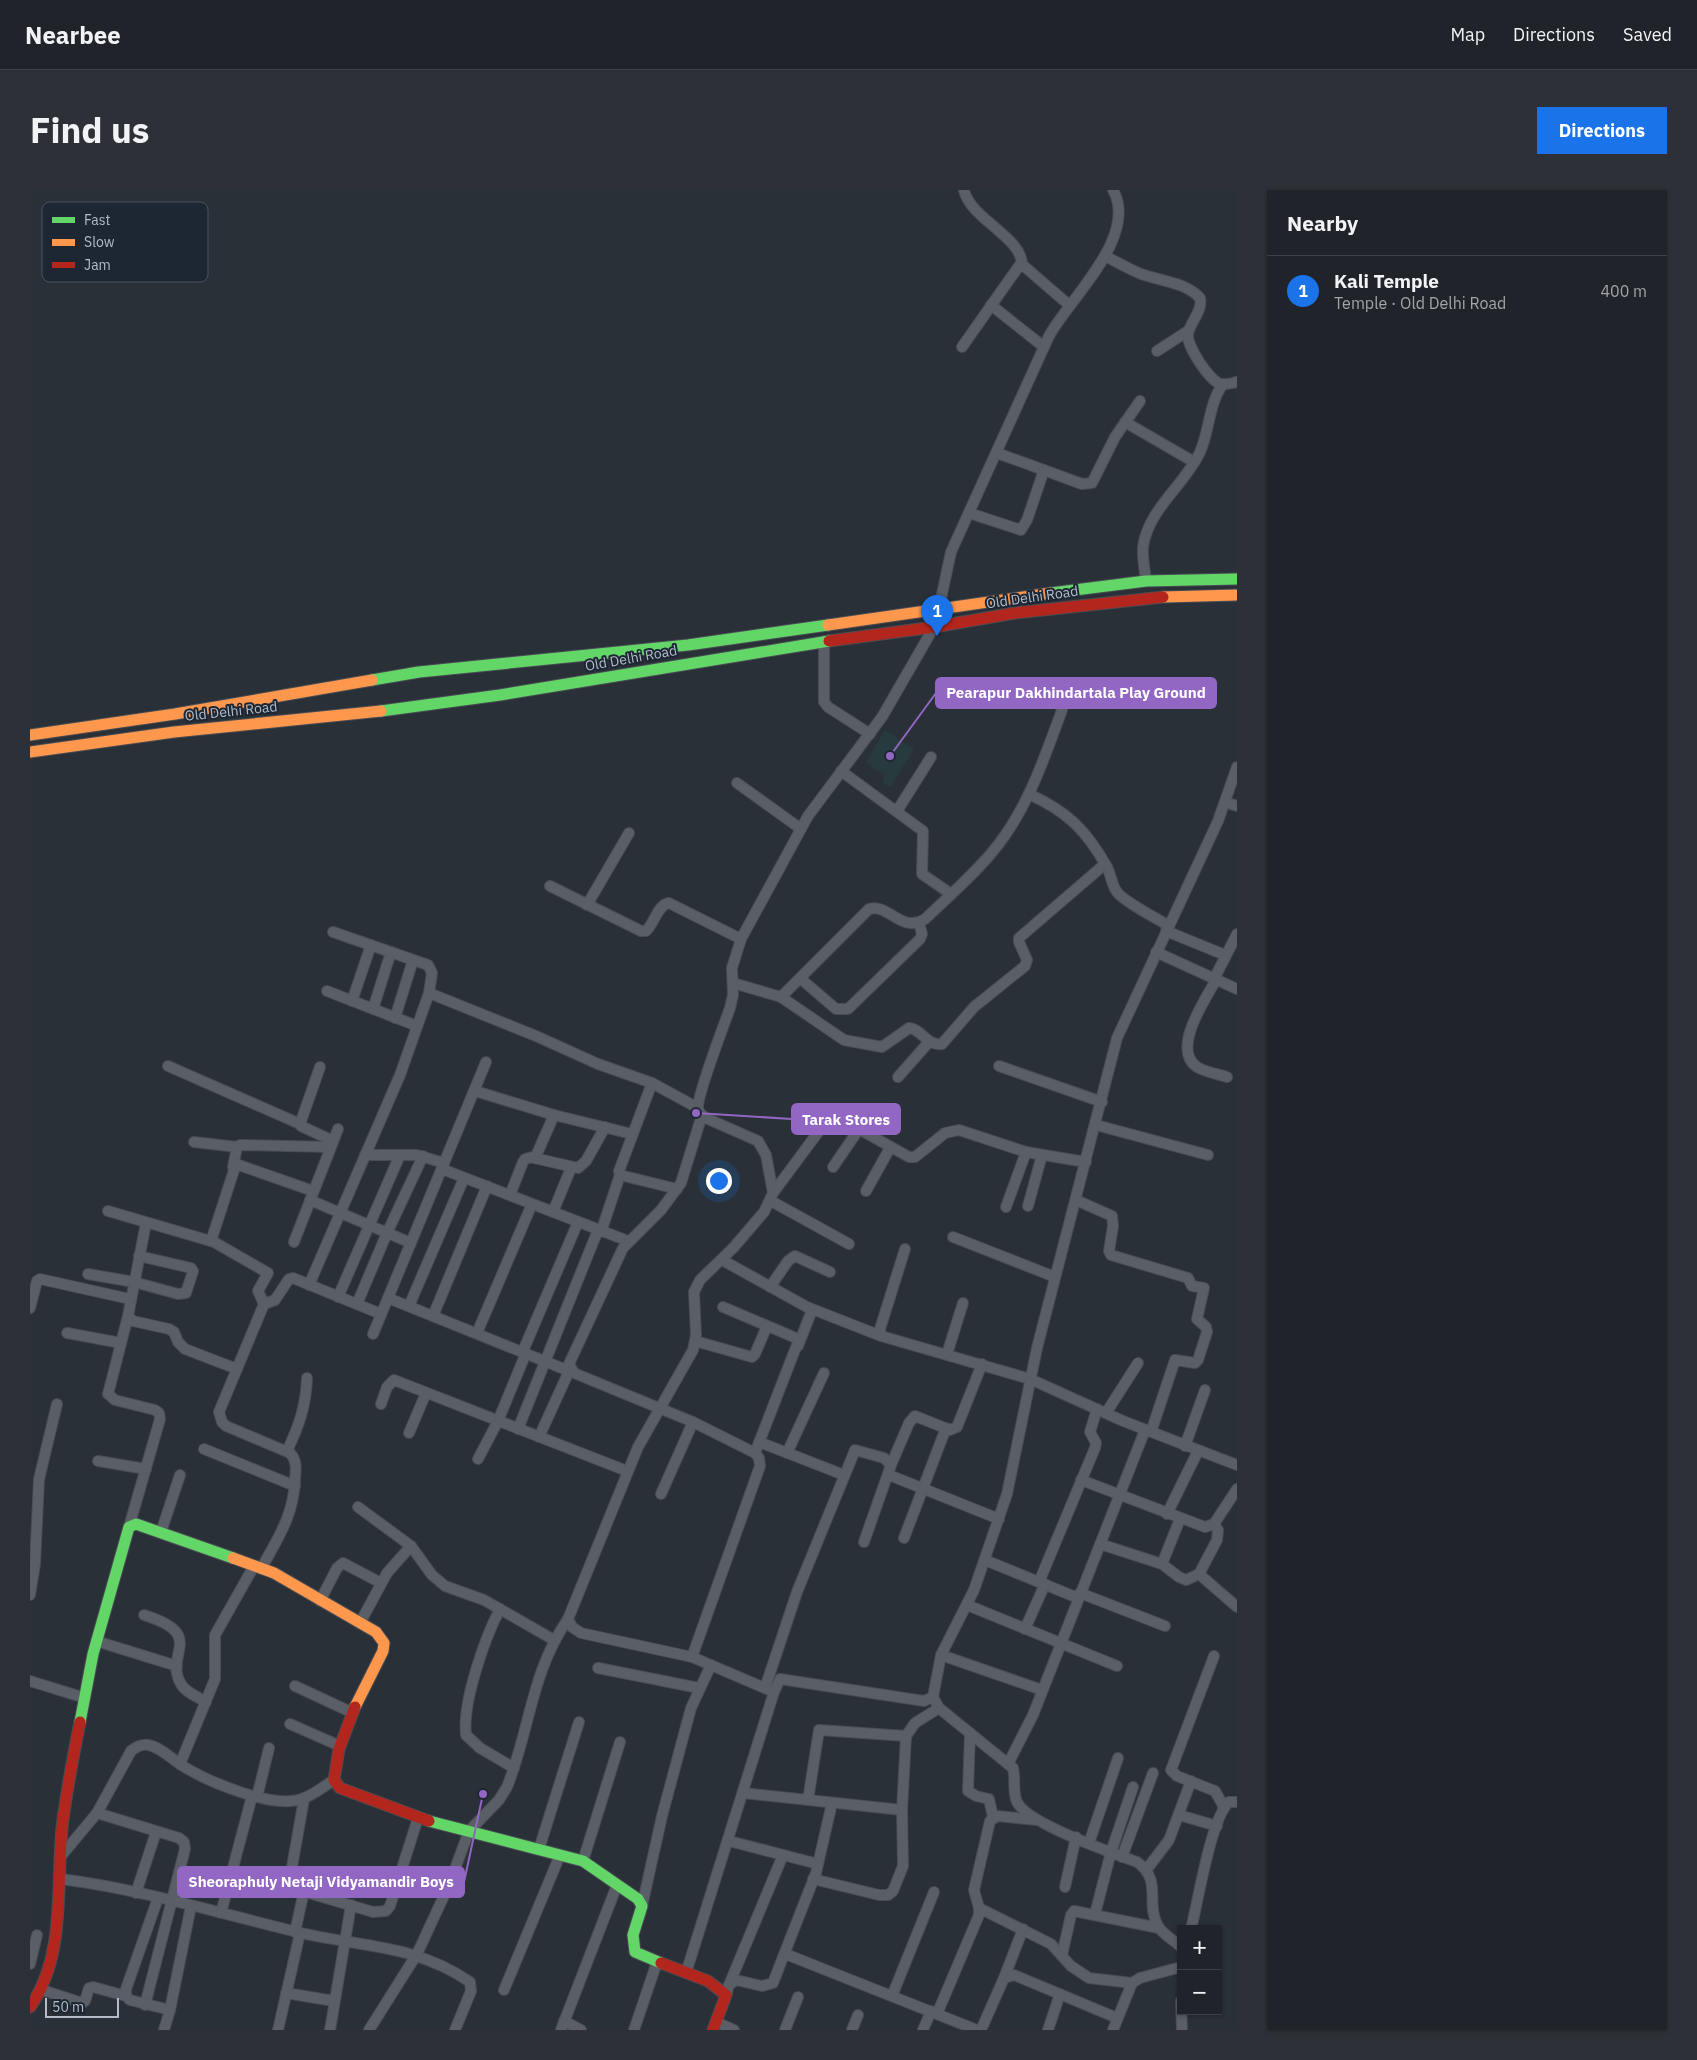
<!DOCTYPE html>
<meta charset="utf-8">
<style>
body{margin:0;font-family:"IBM Plex Sans",sans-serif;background:#2d3036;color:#f1f3f6}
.controls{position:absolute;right:15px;bottom:15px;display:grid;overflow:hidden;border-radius:0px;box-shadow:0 1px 4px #0004}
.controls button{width:45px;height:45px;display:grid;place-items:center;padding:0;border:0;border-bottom:1px solid #3d4147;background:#20242a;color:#f1f3f6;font:25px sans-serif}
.scale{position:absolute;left:15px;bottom:12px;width:74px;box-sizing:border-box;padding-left:5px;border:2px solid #b4bcc9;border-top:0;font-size:14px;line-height:18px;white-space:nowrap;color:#b4bcc9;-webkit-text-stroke:4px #1d2633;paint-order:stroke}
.you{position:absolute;left:688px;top:990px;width:18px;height:18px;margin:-12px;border:4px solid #fff;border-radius:50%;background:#1a73e8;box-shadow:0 0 0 8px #1a73e833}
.badge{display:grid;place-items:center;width:32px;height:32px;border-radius:50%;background:#1a73e8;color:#fff;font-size:16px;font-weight:700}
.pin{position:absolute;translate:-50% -41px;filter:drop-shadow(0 1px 2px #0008)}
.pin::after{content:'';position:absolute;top:26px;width:18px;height:15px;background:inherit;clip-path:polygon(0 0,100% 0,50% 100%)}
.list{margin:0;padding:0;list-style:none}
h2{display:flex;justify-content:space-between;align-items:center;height:65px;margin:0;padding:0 20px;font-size:21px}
h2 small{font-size:16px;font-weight:400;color:#a2a4a8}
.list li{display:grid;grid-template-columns:32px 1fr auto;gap:15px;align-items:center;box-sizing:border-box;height:70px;padding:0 20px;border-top:1px solid #3d4147}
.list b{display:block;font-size:19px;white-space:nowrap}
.list p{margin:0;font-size:16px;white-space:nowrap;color:#a2a4a8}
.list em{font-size:16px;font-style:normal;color:#a2a4a8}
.map{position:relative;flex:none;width:1207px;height:1840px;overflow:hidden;border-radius:0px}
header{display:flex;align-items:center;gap:30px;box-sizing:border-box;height:70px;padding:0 25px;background:#20242a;border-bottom:1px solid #3d4147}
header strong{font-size:24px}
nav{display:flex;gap:28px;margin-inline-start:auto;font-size:18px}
.intro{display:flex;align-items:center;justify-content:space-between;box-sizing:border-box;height:120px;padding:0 30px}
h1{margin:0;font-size:35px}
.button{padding:12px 22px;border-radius:0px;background:#1a73e8;color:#fff;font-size:18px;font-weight:700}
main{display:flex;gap:30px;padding:0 30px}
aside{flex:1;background:#20242a;border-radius:0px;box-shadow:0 1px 4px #0004}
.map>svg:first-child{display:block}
.green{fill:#273a3e}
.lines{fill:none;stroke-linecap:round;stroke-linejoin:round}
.street-casing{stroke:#484c53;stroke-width:12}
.fast-casing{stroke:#484c53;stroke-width:13}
.slow-casing{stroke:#484c53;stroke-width:13}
.jam-casing{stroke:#484c53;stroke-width:13}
.street{stroke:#5a5e66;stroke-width:10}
.fast{stroke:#63d668;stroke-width:11}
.slow{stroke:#ff974d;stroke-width:11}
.jam{stroke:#b3261e;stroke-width:11}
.labels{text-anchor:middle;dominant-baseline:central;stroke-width:4;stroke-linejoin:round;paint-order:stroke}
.street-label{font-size:14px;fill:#b4bcc9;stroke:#1d2633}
.key{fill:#1d2633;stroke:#4a5360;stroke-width:1}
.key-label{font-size:14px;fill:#b4bcc9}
.leader{fill:none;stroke:#9266c3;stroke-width:2}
.callout-dot{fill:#9266c3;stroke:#1d2633;stroke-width:2}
.callout{fill:#9266c3;stroke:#9266c3;stroke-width:2}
.callout-label{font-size:15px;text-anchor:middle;font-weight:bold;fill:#fff}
</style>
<header>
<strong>Nearbee</strong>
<nav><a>Map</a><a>Directions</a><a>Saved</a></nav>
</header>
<div class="intro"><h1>Find us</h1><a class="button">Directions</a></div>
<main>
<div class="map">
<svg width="1207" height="1840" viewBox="0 0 1207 1840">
<rect width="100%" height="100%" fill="#2a3038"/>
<!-- green -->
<polygon class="green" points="855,540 884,559 860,597 853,593 854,585 836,572"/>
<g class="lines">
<defs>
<g id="street">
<path d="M934 0C940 29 994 48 992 76"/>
<path d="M1075 66C1087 72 1099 79 1111 84 1131 91 1155 92 1170 108 1173 121 1160 132 1158 144 1156 155 1180 192 1191 194 1196 195 1202 193 1207 192"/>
<polyline points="961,115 1014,157"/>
<polyline points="932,157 989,76 995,77 1039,115"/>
<polyline points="1127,161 1158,141"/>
<polyline points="1095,232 1164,272"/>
<polyline points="967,263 1052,294 1062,293 1085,247 1110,211"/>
<polyline points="939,323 991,340 997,330 1014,280"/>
<path d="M1116 391C1115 380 1112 368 1113 357 1118 319 1155 295 1170 262 1180 240 1178 215 1193 194"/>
<path d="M909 418 921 362 1019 146C1040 108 1109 46 1083 0"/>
<polyline points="794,451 794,512 798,517 840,544"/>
<polyline points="811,581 893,641 892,684 921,704"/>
<polyline points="707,593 771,639"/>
<path d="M999 604C1038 622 1056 640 1077 677 1081 685 1082 696 1087 702 1093 711 1128 729 1139 736"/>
<polyline points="1195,612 1207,616"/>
<polyline points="867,621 901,567"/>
<path d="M520 696 611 741H616C624 734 628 714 639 713L711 749"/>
<polyline points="557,715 599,643"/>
<polyline points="1136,741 1195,765"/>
<polyline points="1126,762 1207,799"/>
<polyline points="771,789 806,819 818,819 890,749 892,744 889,733"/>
<polyline points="1184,789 1207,744"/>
<path d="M1186 790C1175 810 1141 859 1167 877 1175 882 1187 884 1197 887"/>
<path d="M703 793 751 807 839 719C859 713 871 744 895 729 920 705 947 682 968 655 999 615 1015 566 1032 520"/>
<polyline points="297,801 387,836"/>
<polyline points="399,803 506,846 568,874 622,893 668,918"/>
<path d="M751 807 814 850 852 857 879 838C892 839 896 856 912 854L944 817 995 776 997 770 989 752V748L1075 674"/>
<polyline points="322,811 341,755"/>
<polyline points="343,819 361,762"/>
<polyline points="365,828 383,770"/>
<polyline points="138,876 270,934"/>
<polyline points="969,876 1072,912"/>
<polyline points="290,877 270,934 271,936 303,951"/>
<polyline points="868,887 899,852"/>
<polyline points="622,893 589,981 590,985 647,999"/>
<polyline points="445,901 524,925 602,944"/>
<polyline points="1066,935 1178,965"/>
<polyline points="164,952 207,957"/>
<polyline points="335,965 387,965 414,973"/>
<polyline points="504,968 548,978 556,971 575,937"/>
<polyline points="203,977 207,957 210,955 300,957"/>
<polyline points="803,977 829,939"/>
<polyline points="412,979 598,1051"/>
<polyline points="836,1001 860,958"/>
<polyline points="743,1003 795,933 805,928 811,929 879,967 885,967 915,943 929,940 996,962 1056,972"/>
<polyline points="480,1005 493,972 495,969 506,966 524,925"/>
<polyline points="280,1010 381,1053"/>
<polyline points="1046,1010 1082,1026 1083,1036 1079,1061 1081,1065 1158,1088 1162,1096 1174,1098 1167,1129 1176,1137 1177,1142 1168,1170 1165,1173 1145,1170 1121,1242"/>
<polyline points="741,1011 819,1054"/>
<polyline points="998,1016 1012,965"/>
<polyline points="976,1017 996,962"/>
<path d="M78 1021 184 1052 238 1083 228 1101 234 1114 189 1222 192 1232 196 1236 260 1263C267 1270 266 1279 265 1289 264 1325 248 1348 231 1379"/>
<polyline points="523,1022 541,978"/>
<polyline points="116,1033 98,1126 103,1131 139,1139 144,1142 148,1152 155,1159 207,1179"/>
<polyline points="571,1042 590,985"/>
<polyline points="923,1047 1025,1087"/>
<polyline points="181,1051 206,974 283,1001"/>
<polyline points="264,1052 308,939"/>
<polyline points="875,1059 850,1139 851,1146 1000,1189 1093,1231 1207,1275"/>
<polyline points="692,1070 777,1117 851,1146"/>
<polyline points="58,1084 104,1092 148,1104 156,1103 163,1081 161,1078 109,1066"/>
<polyline points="279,1095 370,885 399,803 402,783 398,775 303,742"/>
<polyline points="740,1097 758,1071 765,1066 800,1082"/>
<polyline points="308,1107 370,965"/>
<polyline points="358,1108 539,1181"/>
<polyline points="234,1114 245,1110 259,1089 263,1088 351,1124"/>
<polyline points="327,1114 357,1043 393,966"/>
<polyline points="379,1116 434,988"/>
<polyline points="693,1117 766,1148 768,1152 725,1263"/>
<polyline points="0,1118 7,1091 10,1089 100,1109"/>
<polyline points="98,1126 78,1204 85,1210 125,1220 129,1223 130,1229 99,1337"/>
<polyline points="403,1126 457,996"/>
<polyline points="37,1143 91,1153"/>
<polyline points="447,1143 502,1014"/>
<polyline points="343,1144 456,872"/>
<polyline points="665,1151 722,1167 725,1164 737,1136"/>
<polyline points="768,1156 782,1120"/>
<polyline points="493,1161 548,1032"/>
<polyline points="917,1164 933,1113"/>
<polyline points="351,1214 357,1197 364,1190 597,1281"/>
<polyline points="1076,1223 1108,1173"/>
<polyline points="488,1239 568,1040"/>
<polyline points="379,1243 396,1203"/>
<polyline points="509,1247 540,1179"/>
<polyline points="729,1252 814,1285"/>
<polyline points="1155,1256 1175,1200"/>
<polyline points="174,1259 265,1296"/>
<path d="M257 1261C269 1236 276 1216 277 1188"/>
<polyline points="757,1263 794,1183"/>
<polyline points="448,1269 468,1231 496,1163"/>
<polyline points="68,1271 116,1279"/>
<polyline points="861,1275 879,1233 885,1226 920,1240 927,1237 952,1174"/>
<polyline points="859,1285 969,1329"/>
<polyline points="1051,1290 1175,1337 1184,1334 1207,1299"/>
<polyline points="631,1304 663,1232"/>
<polyline points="328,1317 381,1356 402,1385 415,1396 454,1410 524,1450"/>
<polyline points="1137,1324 1168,1261"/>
<polyline points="131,1342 150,1285"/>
<polyline points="874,1348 916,1238"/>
<polyline points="1070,1354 1132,1374 1149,1387 1156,1390 1169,1384 1187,1350 1188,1340 1184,1334"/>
<polyline points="955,1370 1048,1408"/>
<polyline points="1132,1374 1150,1329"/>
<polyline points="1169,1384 1207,1417"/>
<polyline points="1009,1392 1065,1258 1066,1253 1060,1242 1067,1219"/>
<polyline points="1050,1403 1135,1436"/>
<polyline points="0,1405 5,1374 9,1289 27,1214"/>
<polyline points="290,1411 307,1378 313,1373 351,1393"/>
<polyline points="937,1415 1087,1476"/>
<path d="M470 1419C455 1447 432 1513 436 1545L450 1558 484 1578"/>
<path d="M114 1425C178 1445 133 1464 151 1494 155 1502 168 1507 176 1512"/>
<polyline points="330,1433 357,1383 381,1356"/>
<polyline points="995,1439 1015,1394"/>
<polyline points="66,1451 147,1476"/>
<polyline points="911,1465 1012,1500"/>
<polyline points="1184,1466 1141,1580 1147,1586 1185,1601 1194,1617"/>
<polyline points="662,1467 730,1276 729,1268 725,1263 663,1232 544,1183 539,1174 593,1058 631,1020 651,993 672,925"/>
<polyline points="568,1478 669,1498"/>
<polyline points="0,1491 55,1508"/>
<polyline points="265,1496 323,1523"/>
<polyline points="735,1498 767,1402 825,1260 854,1268 861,1275 834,1352"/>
<path d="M744 1502 662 1467 551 1443 542 1437 538 1429 608 1257 663 1160 666 1145 664 1102 670 1090 704 1057 734 1022 743 1003 736 965 728 951 678 929C673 926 669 924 668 918 667 905 694 835 700 818L703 805 702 778 711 749 778 626 852 527 904 437"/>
<path d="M903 1507 909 1518 983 1578C986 1589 982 1601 987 1612 997 1633 1082 1663 1107 1672 1133 1690 1115 1713 1128 1736 1132 1744 1144 1750 1151 1757"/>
<polyline points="260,1534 310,1556"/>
<polyline points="940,1543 938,1601 946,1606 959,1609 963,1627"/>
<polyline points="150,1574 185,1489 185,1445 224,1376"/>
<polyline points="978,1574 1003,1525 1115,1240"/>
<polyline points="713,1603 872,1620"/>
<polyline points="227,1607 239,1558"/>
<polyline points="274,1609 259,1694 262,1698 343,1722 356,1721 360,1716 388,1628"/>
<polyline points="778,1610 789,1540 876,1546"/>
<polyline points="67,1623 149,1648 154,1652 155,1659 115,1815"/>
<polyline points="1149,1625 1187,1636"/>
<polyline points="699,1651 788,1674"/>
<polyline points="1059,1653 1088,1568"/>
<polyline points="509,1659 549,1532"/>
<path d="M32 1665 67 1623 101 1561C106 1557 111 1554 118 1555 130 1557 141 1568 151 1575 177 1591 245 1621 274 1608 285 1604 294 1596 304 1590"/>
<polyline points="1092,1667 1123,1583"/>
<polyline points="553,1671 590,1552"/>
<polyline points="1117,1679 1139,1650 1161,1591"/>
<path d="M31 1689C109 1699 186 1722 263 1741 325 1757 384 1753 440 1792L441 1801 425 1840"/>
<polyline points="783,1689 849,1705 858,1705 863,1701 873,1676 872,1620 876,1546 885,1533 909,1518"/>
<polyline points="1035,1697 1046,1647"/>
<polyline points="106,1703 126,1642"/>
<polyline points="128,1708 96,1799 96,1806 100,1810 140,1820"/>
<polyline points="612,1716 632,1626 661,1518 681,1475"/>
<polyline points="949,1718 1021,1754 1041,1776 1059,1788 1102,1793"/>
<polyline points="191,1723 222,1606"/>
<polyline points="1065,1724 1081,1662 1103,1597"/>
<path d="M1161 1739C1168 1712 1181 1628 1199 1612H1207"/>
<polyline points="265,1742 274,1701"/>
<polyline points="1032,1765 1041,1725 1044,1721 1129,1738"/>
<polyline points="753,1767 786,1683 802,1613"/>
<polyline points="0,1774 7,1745"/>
<polyline points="656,1783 744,1502 750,1489 894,1511 903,1507 911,1465 944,1400 977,1304 1007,1158 1087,848 1188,631 1207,577"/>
<polyline points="974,1788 993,1739"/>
<polyline points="699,1795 753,1665"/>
<polyline points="12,1800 52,1813 55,1811 59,1798 63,1797 96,1806"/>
<polyline points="474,1800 530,1665"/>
<polyline points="256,1803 304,1811"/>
<polyline points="696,1805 699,1795 706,1790 732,1796 743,1793 753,1767 758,1765 947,1840"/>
<polyline points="862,1806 904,1702"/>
<polyline points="1151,1811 1152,1840"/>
<polyline points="907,1824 949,1725 949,1718 944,1700 960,1631 967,1626 1007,1630"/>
<polyline points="534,1831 551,1840"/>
<polyline points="686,1832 704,1840"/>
<polyline points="134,1840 140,1820 161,1716"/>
<polyline points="248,1840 270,1743"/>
<polyline points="300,1840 321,1715"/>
<path d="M339 1840 387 1764 419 1695 439 1641 469 1610 477 1597C500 1540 501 1482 538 1429"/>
<polyline points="531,1840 587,1695"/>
<polyline points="604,1840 627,1772"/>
<polyline points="755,1840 768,1807"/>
<polyline points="822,1840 828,1825"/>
<polyline points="893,1840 901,1821"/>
<polyline points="951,1840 974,1788 984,1785 1087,1828"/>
<polyline points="1018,1840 1030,1804"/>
<polyline points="1083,1840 1102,1793 1110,1788 1151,1777"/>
</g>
<g id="fast">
<polyline points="1021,403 1116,391 1207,389"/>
<polyline points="342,490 389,482 658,455 798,435"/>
<polyline points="351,521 470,505 799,451"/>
<polyline points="50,1532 63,1464 99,1337 106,1334 203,1368"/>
<polyline points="399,1631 553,1671 608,1709 612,1716 603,1745 605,1762 631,1773"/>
</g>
<g id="slow">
<polyline points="1133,407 1207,405"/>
<polyline points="798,435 1021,403"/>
<polyline points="0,545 145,524 342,490"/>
<polyline points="0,562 144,542 351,521"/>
<polyline points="203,1368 244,1383 346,1442 354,1453 353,1461 325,1517"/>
</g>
<g id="jam">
<polyline points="799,451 904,437 985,423 1133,407"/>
<polyline points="325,1517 309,1559 304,1590 310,1598 399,1631"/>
<polyline points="631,1773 678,1791 696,1805 683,1840"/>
<path d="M0 1817C36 1766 26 1697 32 1638 36 1603 43 1567 50 1532"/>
</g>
</defs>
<!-- street casing -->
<use href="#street" class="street-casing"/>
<!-- fast casing -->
<use href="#fast" class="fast-casing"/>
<!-- slow casing -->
<use href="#slow" class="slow-casing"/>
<!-- jam casing -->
<use href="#jam" class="jam-casing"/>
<!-- street -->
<use href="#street" class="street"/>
<!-- fast -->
<use href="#fast" class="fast"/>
<!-- slow -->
<use href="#slow" class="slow"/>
<!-- jam -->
<use href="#jam" class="jam"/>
</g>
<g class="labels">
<!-- street labels -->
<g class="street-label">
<text transform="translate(1002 407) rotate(-8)">Old Delhi Road</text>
<text transform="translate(601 468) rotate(-10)">Old Delhi Road</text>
<text transform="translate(201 521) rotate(-6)">Old Delhi Road</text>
</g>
</g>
<!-- legend -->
<rect x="12" y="12" width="166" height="80" rx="8" class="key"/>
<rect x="22" y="27" width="23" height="6" fill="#63d668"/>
<rect x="22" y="49" width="23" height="7" fill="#ff974d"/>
<rect x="22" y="72" width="23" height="6" fill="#b3261e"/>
<g class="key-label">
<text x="54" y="35">Fast</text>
<text x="54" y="57">Slow</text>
<text x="54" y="80">Jam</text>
</g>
<!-- callouts -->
<path class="leader" d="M860 566L906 503M666 923L762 929M453 1604L434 1692"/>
<g class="callout-dot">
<circle cx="860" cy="566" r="5"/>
<circle cx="666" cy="923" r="5"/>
<circle cx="453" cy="1604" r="5"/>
</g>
<g class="callout">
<rect x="906" y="488" width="280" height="30" rx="5"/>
<rect x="762" y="914" width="108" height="30" rx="5"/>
<rect x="148" y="1677" width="286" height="30" rx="5"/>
</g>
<g class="callout-label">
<text x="1046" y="508">Pearapur Dakhindartala Play Ground</text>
<text x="816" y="935">Tarak Stores</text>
<text x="291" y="1697">Sheoraphuly Netaji Vidyamandir Boys</text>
</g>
</svg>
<div class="controls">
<button>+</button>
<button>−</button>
</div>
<div class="scale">50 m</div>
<div class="you"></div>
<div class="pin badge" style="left:907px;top:446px">1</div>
</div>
<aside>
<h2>Nearby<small></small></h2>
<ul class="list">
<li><span class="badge">1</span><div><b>Kali Temple</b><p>Temple · Old Delhi Road</p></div><em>400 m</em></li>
</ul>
</aside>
</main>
